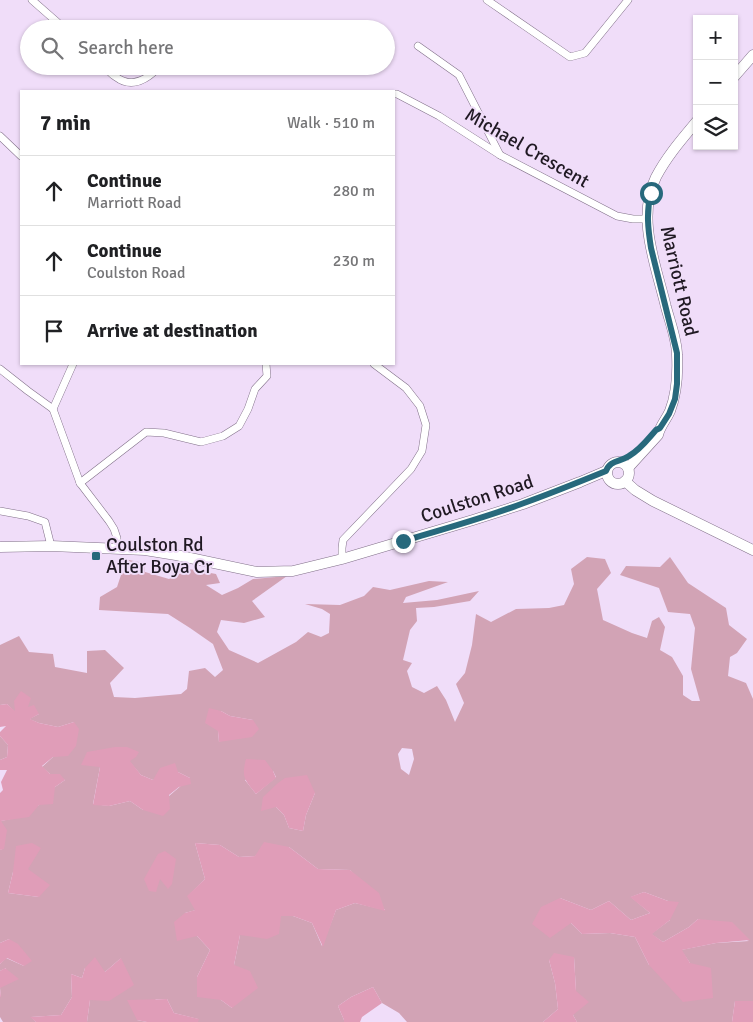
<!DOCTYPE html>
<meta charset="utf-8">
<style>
body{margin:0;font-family:Signika,sans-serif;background:#f6f6f6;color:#202124}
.controls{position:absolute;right:15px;top:15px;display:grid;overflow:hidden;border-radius:0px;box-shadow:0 1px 4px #0004}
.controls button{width:45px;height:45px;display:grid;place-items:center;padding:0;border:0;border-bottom:1px solid #e0e0e0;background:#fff;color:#202124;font:25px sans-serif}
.stop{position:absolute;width:15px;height:15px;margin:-11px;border:4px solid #27697c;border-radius:50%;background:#fff}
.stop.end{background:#27697c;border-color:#fff;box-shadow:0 1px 5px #0008}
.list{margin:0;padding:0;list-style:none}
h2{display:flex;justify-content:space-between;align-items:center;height:65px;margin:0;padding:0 20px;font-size:21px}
h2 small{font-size:16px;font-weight:400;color:#757577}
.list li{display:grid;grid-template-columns:32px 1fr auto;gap:15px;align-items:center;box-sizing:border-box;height:70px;padding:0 20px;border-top:1px solid #e0e0e0}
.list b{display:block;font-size:19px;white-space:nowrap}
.list p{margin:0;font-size:16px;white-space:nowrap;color:#757577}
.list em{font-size:16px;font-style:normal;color:#757577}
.icon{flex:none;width:28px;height:28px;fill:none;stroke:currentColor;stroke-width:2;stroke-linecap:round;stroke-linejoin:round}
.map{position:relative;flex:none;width:753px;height:1022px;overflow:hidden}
.search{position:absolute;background:#fff;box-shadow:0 1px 4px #0004;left:20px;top:20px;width:375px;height:55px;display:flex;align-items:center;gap:12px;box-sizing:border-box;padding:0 18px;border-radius:28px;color:#757577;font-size:19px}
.panel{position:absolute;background:#fff;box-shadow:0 1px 4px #0004;left:20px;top:90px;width:375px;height:275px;border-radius:0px}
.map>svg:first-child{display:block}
.green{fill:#d2a3b5;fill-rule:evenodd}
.forest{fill:#e09db8}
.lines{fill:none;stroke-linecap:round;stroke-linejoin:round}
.street-casing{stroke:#817089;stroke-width:8}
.secondary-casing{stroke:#817089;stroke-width:11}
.street{stroke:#fff;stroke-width:7}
.secondary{stroke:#fff;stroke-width:10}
.route{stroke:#27697c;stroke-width:6}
.poi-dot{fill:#27697c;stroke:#f0ddf9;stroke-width:2}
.labels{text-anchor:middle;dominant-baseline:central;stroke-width:4;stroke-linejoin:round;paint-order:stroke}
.street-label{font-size:19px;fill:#201923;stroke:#f0ddf9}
.poi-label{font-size:19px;fill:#201923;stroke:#f0ddf9;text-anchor:start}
</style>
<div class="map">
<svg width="753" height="1022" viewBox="0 0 753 1022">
<rect width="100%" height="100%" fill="#f0ddf9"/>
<!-- green -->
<g class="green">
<path d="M587 557 605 559 611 573 597 589 603 620 632 633 647 638 652 621 659 617 665 627 660 650 672 657 683 676V695L692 701H700L691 669 695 628 690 614 668 612 659 588 620 575 626 566 660 567 670 557 688 583 726 608 729 625 747 639 737 653 730 657 728 676 746 683 753 699V1001H735L732 1022H577L573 1015 576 991 574 957 549 960 555 983 558 1009 543 1022H407L399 1013 382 1003 373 987 351 997 338 1006 344 1020V1022H198V1019L174 1013 167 999H156L137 1020 147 1022H87L90 1000 121 958 105 972 85 968 82 978 71 974 72 997 61 1015 31 1017 36 1022H3L0 1017V997H1L0 988 6 968 0 971V964L6 958 24 966 9 939 0 943V850L4 848 1 821 15 818 39 805 55 787 65 780 50 774 42 767 53 757 74 722 58 727 39 723 29 719 39 714 15 712 7 704 0 705V645L19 636 29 652 53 654 55 667 87 673V651L105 650 124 668 110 683 114 697 135 698 181 694 187 689 189 671 205 668 215 677 223 670 213 644 190 628 168 614 99 610 100 597 117 587 123 569 129 560 144 563 145 572 169 579 189 569 216 574 220 583 206 585 222 595 238 588 253 579 287 576 252 601 265 617 244 623 221 620 217 632 229 650 258 663 296 642 308 632 321 637 329 633 330 614 322 609 305 604 340 605 364 596 373 587 390 590 429 581 448 582 406 597 403 603 437 600 479 591 470 601 434 607 416 608 417 621 410 630 403 660 412 663 407 671 412 687 424 693 437 686 446 700 455 722 464 703 456 684 465 673 472 645 476 614 491 622 516 609 549 608 564 605 574 584 571 569ZM221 711 230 716 253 720 219 742 218 731ZM402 748 412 749 414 759 409 775 401 769 398 754ZM129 761 141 775 153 780 178 772 190 778 169 796 143 810 130 801 109 806 93 804 100 767ZM273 771 276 777 256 794 245 780ZM315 793 306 815 303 831 289 828 284 815 276 807ZM195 843 220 845 239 857 255 856 289 847 318 869 350 870 385 910 355 903 336 910 322 946 312 923 293 916H281L240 935 234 965 232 1008 221 1000 197 977 210 950 197 936 185 913 196 910 188 896 205 879ZM13 872 39 897 8 893ZM644 892 668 901 670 920 651 934 663 942 689 927 698 919 749 941 716 943 681 950 690 963 649 965 635 937 610 933 582 934 571 923 560 898 591 910 609 901 631 920 650 913 631 897Z"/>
<polygon points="0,736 8,745 7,757 0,760"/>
</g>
<!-- forest -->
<g class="forest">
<polygon points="21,691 31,698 28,707 34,705 39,714 30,719 39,723 58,727 74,722 79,729 76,746 68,756 53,757 42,766 50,774 60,774 65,780 55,787 53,804 39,805 29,817 1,821 7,830 4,849 0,850 0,793 3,790 1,782 7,770 0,770 0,760 7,757 8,745 0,736 0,732 6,726 0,727 0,705 7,704 15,711 14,701"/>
<polygon points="209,708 221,711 230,716 253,720 259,729 252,737 219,742 218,731 205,723"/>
<polygon points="115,747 127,747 139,752 136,757 130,761 141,775 153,780 160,768 175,763 178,772 190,778 191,784 179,787 169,795 170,809 163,816 143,810 130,801 109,806 93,805 100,767 81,765 87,752"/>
<path d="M246 759 265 760 273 771 276 778 256 794C245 780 241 778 246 759Z"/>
<polygon points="307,775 315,793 306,815 303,831 289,828 284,815 276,807 261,811 263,797 278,783 285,778"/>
<polygon points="264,842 289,847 318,869 350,870 379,893 385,911 355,903 336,910 323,947 312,923 293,916 281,916 279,934 267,939 240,935 234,965 250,971 258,988 232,1008 221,1000 197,997 197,977 210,950 197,936 177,941 174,922 185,913 195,910 187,896 205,879 195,843 220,845 239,857 255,856"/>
<polygon points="32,843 41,848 28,869 50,885 39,897 8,893 13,872 16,846"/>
<polygon points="165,851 176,859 172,884 168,889 160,879 156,892 149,891 144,879 158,854"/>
<polygon points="644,892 668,901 679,902 670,920 652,934 663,942 689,927 698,919 732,922 750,940 716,943 682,950 690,963 711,968 713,998 683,1002 649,965 635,937 610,933 582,934 571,923 550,938 532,924 541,907 560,898 591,910 609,901 631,920 650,913 630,897"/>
<polygon points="9,939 18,944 32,961 24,966 7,958 0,964 0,943"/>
<polygon points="554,953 574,957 576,991 589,1002 573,1015 577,1022 543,1022 558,1009 555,983 549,960"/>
<polygon points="95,957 105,972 121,958 134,985 109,1001 90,1000 87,1022 36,1022 30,1017 61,1015 72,997 71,974 82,978 85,968"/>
<polygon points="5,968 19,979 0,988 1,997 0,997 0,971"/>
<polygon points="373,987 382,1003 362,1017 360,1022 344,1022 344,1020 338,1006 351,997"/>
<polygon points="167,999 174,1013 199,1019 198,1022 147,1022 137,1020 127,1000"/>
<polygon points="735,1001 753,1001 753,1022 732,1022"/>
</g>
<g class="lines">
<defs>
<g id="street">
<polyline points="32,0 65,29"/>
<polyline points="487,0 570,57 585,53 628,0"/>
<polyline points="418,46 459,75 500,155"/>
<path d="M104 66C108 70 111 74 116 77 132 89 148 79 160 66"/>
<polyline points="394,94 397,94 439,116 500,155 617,216 633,219 647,219"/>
<polyline points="0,136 21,156"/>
<polyline points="0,369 28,391 53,409 80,483 109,521 114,529 117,538 117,549"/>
<polyline points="53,409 73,364"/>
<polyline points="80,483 146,432 164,433 201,442 223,436 239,426 248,409 255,389 267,376 266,364"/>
<polyline points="0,511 28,516 45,522 51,546"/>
<polyline points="342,559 342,548 343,540 411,469 422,451 426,425 420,406 406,388 374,364"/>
</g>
<g id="secondary">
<polyline points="734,77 753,55"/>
<circle cx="618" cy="473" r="11"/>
<path d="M628 468 658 435C660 426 666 420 670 411 677 393 678 375 677 355 677 340 670 322 666 307 656 265 636 218 656 177 667 156 682 139 697 121"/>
<polyline points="625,481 635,490 653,501 753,550"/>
<polyline points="0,547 51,546 145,550 176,555 257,572 293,571 342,559 473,520 523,504 580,482 606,471"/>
</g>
</defs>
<!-- street casing -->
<use href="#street" class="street-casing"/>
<!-- secondary casing -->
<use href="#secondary" class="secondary-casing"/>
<!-- street -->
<use href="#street" class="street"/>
<!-- secondary -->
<use href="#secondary" class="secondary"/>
</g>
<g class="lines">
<!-- route -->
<path class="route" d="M403 541C444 529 484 518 524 503 552 493 579 482 606 471 610 460 620 462 629 456 640 450 648 439 656 430L660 428 669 414 675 399 677 384V353L651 248C648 229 646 212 651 193"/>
</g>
<!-- markers -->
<rect class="poi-dot" x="91" y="551" width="10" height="10" rx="2.5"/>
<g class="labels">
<!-- street labels -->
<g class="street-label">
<text transform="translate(527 148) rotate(30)">Michael Crescent</text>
<text transform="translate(679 281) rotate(77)">Marriott Road</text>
<text transform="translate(477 499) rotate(-18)">Coulston Road</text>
</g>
<!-- poi labels -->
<g class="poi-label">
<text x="106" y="545">Coulston Rd<tspan x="106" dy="22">After Boya Cr</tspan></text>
</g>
</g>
</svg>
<div class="controls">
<button>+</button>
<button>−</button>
<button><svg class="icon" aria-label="layers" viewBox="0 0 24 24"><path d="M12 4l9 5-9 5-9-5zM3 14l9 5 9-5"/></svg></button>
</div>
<div class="stop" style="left:651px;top:193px"></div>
<div class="stop end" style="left:403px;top:541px"></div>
<div class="search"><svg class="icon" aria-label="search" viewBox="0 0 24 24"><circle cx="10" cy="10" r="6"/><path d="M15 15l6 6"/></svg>Search here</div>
<section class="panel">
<h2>7 min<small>Walk · 510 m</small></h2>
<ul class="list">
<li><svg class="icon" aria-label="ahead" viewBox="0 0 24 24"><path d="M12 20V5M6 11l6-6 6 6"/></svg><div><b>Continue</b><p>Marriott Road</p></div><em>280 m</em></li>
<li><svg class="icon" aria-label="ahead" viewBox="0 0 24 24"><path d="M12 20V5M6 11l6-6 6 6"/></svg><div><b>Continue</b><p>Coulston Road</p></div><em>230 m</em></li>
<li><svg class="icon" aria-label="arrive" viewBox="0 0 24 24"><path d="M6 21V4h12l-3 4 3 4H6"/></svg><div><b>Arrive at destination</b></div></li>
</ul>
</section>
</div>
